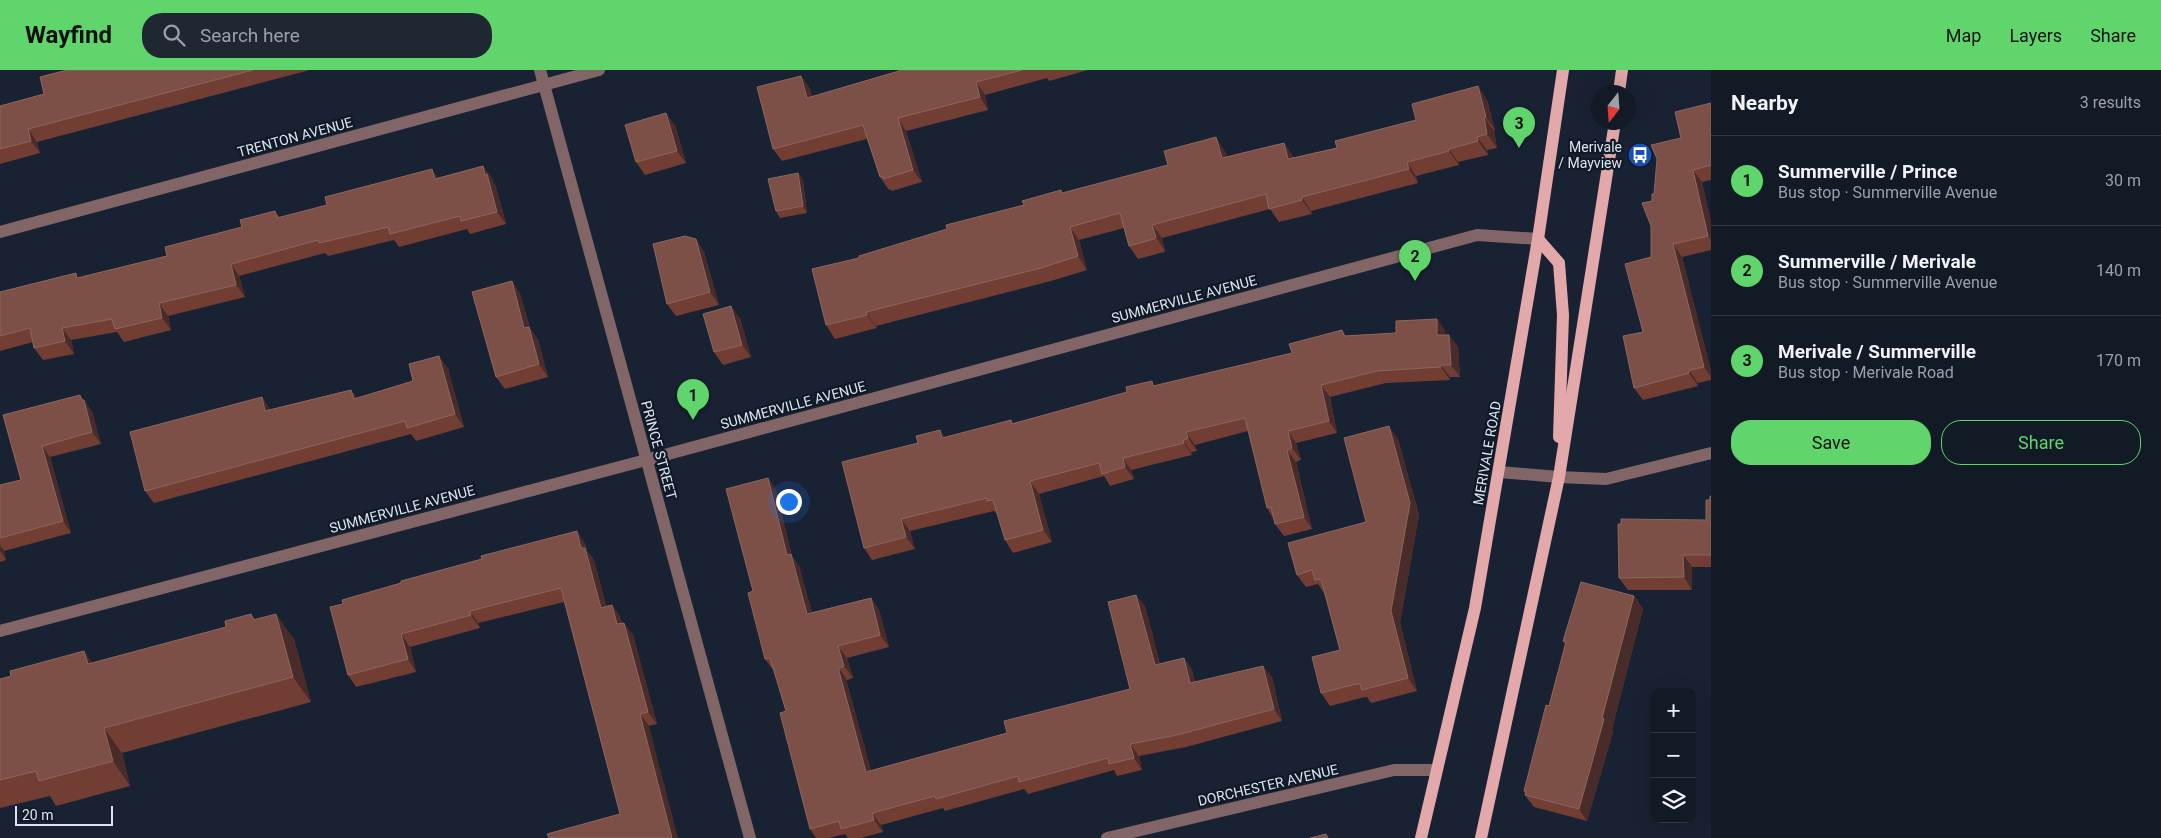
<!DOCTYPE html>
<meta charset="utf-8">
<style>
body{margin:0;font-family:Roboto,sans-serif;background:#1f2732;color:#f1f3f6}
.controls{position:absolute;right:15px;bottom:15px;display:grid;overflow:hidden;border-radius:10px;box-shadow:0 5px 20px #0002}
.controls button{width:45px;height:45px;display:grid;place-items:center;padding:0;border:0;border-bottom:1px solid #313843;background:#121a26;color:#f1f3f6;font:25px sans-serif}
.compass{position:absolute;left:1591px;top:15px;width:45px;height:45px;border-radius:50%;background:#121a26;box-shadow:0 5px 20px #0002;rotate:197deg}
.scale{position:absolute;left:15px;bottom:12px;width:98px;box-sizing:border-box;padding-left:5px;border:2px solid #dce4ee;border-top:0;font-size:14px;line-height:18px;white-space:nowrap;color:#dce4ee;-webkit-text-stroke:4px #0f1928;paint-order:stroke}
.you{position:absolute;left:788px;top:431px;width:18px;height:18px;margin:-12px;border:4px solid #fff;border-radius:50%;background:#1a73e8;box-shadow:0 0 0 8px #1a73e833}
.badge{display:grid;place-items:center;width:32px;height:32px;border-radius:50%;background:#5fd56b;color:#111;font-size:16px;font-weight:700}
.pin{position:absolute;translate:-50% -41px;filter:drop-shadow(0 1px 2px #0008)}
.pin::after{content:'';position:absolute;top:26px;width:18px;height:15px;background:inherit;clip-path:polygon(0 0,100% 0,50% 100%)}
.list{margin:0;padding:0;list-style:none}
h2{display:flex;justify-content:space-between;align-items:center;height:65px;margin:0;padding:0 20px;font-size:21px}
h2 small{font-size:16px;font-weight:400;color:#9ca1a7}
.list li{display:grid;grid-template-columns:32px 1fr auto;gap:15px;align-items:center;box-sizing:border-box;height:90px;padding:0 20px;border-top:1px solid #313843}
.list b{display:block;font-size:19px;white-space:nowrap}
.list p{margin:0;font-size:16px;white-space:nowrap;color:#9ca1a7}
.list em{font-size:16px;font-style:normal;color:#9ca1a7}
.actions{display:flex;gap:10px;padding:15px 20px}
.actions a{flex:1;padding:11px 0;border:1px solid #5fd56b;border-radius:20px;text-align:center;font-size:18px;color:#5fd56b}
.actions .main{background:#5fd56b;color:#111}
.icon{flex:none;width:28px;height:28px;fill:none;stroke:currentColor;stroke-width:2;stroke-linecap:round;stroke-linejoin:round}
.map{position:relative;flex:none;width:1711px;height:768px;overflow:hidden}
header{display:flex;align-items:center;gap:30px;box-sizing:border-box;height:70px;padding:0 25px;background:#5fd56b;color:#111}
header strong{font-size:24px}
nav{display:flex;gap:28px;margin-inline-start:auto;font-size:18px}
.search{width:350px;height:45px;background:#1f2732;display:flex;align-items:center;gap:12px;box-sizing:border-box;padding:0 18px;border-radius:20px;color:#9ca1a7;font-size:19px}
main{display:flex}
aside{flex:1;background:#121a26}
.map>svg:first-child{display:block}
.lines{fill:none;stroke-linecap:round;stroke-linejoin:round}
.minor{stroke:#826566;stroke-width:12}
.major{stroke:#e3a8aa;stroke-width:12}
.wall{fill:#723e33}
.shaded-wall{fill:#492c2a}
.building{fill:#7d5047;stroke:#8c6761}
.labels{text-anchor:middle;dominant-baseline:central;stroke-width:4.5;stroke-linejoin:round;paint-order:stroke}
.street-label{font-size:14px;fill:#dce4ee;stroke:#0f1928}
.poi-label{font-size:14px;fill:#dce4ee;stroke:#0f1928;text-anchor:end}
</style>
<header>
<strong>Wayfind</strong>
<div class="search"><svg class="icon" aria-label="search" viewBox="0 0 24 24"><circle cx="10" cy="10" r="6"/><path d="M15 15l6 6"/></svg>Search here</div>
<nav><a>Map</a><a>Layers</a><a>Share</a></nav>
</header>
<main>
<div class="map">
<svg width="1711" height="768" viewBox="0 0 1711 768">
<rect width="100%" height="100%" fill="#182232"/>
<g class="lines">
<!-- minor -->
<g class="minor">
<polyline points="540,0 750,768"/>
<polyline points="0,162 599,0"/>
<polyline points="1500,402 1559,407 1606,409 1711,383"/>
<polyline points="0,561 646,390 1477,165 1538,169"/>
<polyline points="1107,768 1394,700 1436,700"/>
</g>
<!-- major -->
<g class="major">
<polyline points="1619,22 1622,0"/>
<polyline points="1538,169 1559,193 1563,245 1559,367"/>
<polyline points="1421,768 1475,538 1538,169 1563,0"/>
<polyline points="1481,768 1559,407 1615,52"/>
</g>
</g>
<!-- wall -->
<g class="wall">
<polygon points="67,0 310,0 37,72 40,83 0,94 0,36 44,24"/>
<polygon points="899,0 1088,0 1049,11 1047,8 985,25 988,40 906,61 922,112 892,121 890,119 889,120 880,107 867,69 782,91 773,79 801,6 810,19 812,27 899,1"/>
<polygon points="1487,30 1495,60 1494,61 1497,78 1487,80 1488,85 1458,92 1459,95 1416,106 1418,113 1311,141 1312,144 1279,152 1270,139 1162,168 1165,181 1164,182 1138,189 1129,176 1124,158 1079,170 1087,200 1051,211 876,256 877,258 835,269 826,255 859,188 1024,135 1063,123 1225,81 1227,87 1284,73 1294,88 1337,78 1416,50"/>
<polygon points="1711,33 1711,110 1702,112 1711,152 1711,180 1682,187 1711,301 1711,310 1698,313 1698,316 1643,330 1634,318 1643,262 1651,187 1652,131 1654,124"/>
<polygon points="675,55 686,93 645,105 636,92"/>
<polygon points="483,96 492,108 493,112 496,117 506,154 470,164 467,159 399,177 394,170 328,186 325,183 239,206 245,227 168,246 171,260 124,272 117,262 71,270 74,284 43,290 34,278 33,272 0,281 0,222 79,208 167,186 242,157 275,141 280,148 438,108"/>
<polygon points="798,103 803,110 807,143 780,148 776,141"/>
<polygon points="696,169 704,182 719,235 676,246 667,234"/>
<polygon points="512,211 520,224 530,258 538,270 548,307 505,319 496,307"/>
<polygon points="740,248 751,287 723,295 714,282"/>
<polygon points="1437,249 1445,261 1445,265 1449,265 1458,277 1460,307 1450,307 1450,310 1386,313 1330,327 1337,363 1296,373 1301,390 1296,392 1312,459 1284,466 1275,454 1273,448 1267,438 1248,361 1195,375 1197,381 1191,382 1192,385 1131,400 1134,409 1110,416 1104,406 1039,424 1052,472 1013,483 1005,470 997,443 996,443 994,441 910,461 915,479 872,490 864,478 918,373 940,360 945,368 1011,350 1013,353 1156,316 1292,283 1342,260 1346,266 1396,263"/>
<polygon points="439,286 448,299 464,357 416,371 411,364 154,433 145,421 262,327 270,340 351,320 357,328 413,311"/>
<polygon points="84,330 92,342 101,374 50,387 71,463 4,481 6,490 0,492 0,415 21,410 3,345"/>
<polygon points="1398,369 1419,445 1400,553 1417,621 1371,633 1367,627 1365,627 1330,636 1321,623 1340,580 1324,523 1318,514 1306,517 1297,505 1366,452"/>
<polygon points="768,408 776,420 792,486 799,496 812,543 871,528 879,540 889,577 847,588 853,608 847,610 847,613 871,701 1007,663 1130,619 1145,536 1160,594 1184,588 1192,600 1195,612 1272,607 1282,651 1186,677 1139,686 1142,700 1117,706 1114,700 1028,724 1024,719 945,741 943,738 881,755 883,762 861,768 848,768 845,764 829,768 816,768 810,759 786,641 774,601 765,589 753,521"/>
<polygon points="1711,426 1711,497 1692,497 1692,520 1628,520 1619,508 1621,454 1706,450 1710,430"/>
<polygon points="585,473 587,481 594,490 606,536 612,535 620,547 622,553 624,553 633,565 657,654 649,656 620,744 564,532 478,553 480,558 410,577 416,602 356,617 348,605 343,534 401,513"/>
<polygon points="1634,526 1643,539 1612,659 1613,662 1587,751 1534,737 1525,725 1525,723 1524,721 1549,636 1565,574 1563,571"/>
<polygon points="251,544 255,549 294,569 311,632 122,683 130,716 56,736 50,726 0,738 0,609 92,593 226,557"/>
</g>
<!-- shaded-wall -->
<g class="shaded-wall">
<polygon points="801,6 810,19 816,41 807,28"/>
<polygon points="976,12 985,25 988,40 980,27"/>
<polygon points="1478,16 1487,30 1495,60 1486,47"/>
<polygon points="666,43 675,55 686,93 677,81"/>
<polygon points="1484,47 1494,61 1497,78 1487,64"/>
<polygon points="898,48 906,61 922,112 913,100"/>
<polygon points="28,59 37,72 40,83 31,71"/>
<polygon points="1216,67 1225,81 1231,102 1222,88"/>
<polygon points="1477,67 1487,80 1488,85 1478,71"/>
<polygon points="1284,73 1293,87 1298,103 1288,89"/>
<polygon points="1449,79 1458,92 1459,95 1449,81"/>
<polygon points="1407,92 1416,106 1418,113 1409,99"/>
<polygon points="483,96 492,108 493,112 496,117 506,154 497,142 485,105"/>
<polygon points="432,99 441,112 435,109"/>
<polygon points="1693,100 1702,112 1711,152 1711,170 1708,166"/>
<polygon points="798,103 803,110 807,143 803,136"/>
<polygon points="1302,127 1311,141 1312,144 1302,130"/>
<polygon points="1152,155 1162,168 1165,181 1156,167"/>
<polygon points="1070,157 1079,170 1087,200 1078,186"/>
<polygon points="696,169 704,182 719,235 710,222"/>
<polygon points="1673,174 1682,187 1711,301 1711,307 1704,297"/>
<polygon points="231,194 239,206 245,227 236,215"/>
<polygon points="512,211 520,224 530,258 538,270 548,307 539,294 524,258"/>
<polygon points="159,233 168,246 171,260 162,248"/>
<polygon points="731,236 740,248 751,287 742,275"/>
<polygon points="866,242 876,256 877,258 867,245"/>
<polygon points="1437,249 1445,261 1446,277 1437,265"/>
<polygon points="62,258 71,270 74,284 65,271"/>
<polygon points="1449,265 1458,277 1460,307 1451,295"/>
<polygon points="439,286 448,299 464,357 455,344"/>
<polygon points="1441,295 1450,307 1450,310 1441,297"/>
<polygon points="1689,300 1698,313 1698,316 1689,303"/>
<polygon points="1321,315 1330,327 1337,363 1329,351"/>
<polygon points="351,320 360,333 354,329"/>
<polygon points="80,325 92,342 101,374 92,362"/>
<polygon points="262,327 270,340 265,341"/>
<polygon points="1389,356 1398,369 1419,445 1400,553 1417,621 1408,608 1391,541"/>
<polygon points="940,360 949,372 942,368"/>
<polygon points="1288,361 1296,373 1301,390 1292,378"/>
<polygon points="1186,362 1195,375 1197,381 1188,368"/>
<polygon points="1183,370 1191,382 1192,385 1184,373"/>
<polygon points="42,376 50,387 71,463 63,451"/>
<polygon points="1287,380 1296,392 1312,459 1304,447"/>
<polygon points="1123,388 1131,400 1134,409 1125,397"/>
<polygon points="768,408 776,420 792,486 799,496 816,556 807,544 787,485"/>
<polygon points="1030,411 1039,424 1052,472 1043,460"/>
<polygon points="901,449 910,461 915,479 906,467"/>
<polygon points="577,461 585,473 587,481 594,490 610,550 601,538 581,478"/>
<polygon points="0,475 4,481 6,490 0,481"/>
<polygon points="1683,485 1692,497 1692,520 1684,507"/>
<polygon points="1136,525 1145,536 1163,606 1155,595"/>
<polygon points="1634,526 1643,539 1612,659 1613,662 1587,751 1579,739"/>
<polygon points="871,528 879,540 889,577 880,565"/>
<polygon points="612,535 620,547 626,567 617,554"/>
<polygon points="470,541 478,553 480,558 471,545"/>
<polygon points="276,544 294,569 311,632 293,607"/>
<polygon points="624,553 633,565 657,654 648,642"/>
<polygon points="401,564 410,577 416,602 408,589"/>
<polygon points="838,576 847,588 853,608 844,596"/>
<polygon points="84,581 101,606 88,594"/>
<polygon points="1184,588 1192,600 1198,625 1190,613"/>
<polygon points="1263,596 1272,607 1282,651 1274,639"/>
<polygon points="839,598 847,610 847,613 875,714 866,702 839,601"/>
<polygon points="640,644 649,656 678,768 672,768"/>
<polygon points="104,658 122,683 130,716 113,691"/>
<polygon points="1130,674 1139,686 1142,700 1134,688"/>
<polygon points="872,743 881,755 883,762 874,750"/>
</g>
<!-- building -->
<g class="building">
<polygon points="67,0 253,0 28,59 31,71 0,79 0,36 44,24 40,7"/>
<polygon points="899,0 1022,0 976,12 980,27 898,48 913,100 883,109 883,106 880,107 863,55 773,79 757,17 801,6 807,28 899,1"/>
<polygon points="1478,16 1486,47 1484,47 1487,64 1477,67 1478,71 1449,79 1449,81 1407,92 1409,99 1302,127 1302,130 1269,139 1266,124 1152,155 1156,167 1154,169 1129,176 1120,143 1070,157 1078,186 1041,198 866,242 867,245 826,255 812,199 859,188 859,186 947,159 946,155 1024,135 1022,131 1061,120 1062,123 1168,95 1164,81 1216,67 1222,88 1284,73 1288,89 1337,78 1335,71 1416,50 1412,34"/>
<polygon points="1711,33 1711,95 1693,100 1708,166 1673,174 1704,297 1689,300 1689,303 1634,318 1623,266 1643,262 1625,194 1651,187 1651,156 1642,133 1652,131 1652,124 1654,124 1657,89 1651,75 1681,68 1675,42"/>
<polygon points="666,43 677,81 636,92 625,55"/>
<polygon points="483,96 485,105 487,104 497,142 461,151 460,146 390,164 388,157 319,173 318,170 231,194 236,215 159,233 162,248 115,259 112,249 62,258 65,271 34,278 30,258 0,266 0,222 76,203 77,208 167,186 165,177 242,157 240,150 275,141 277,148 327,135 325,127 432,99 435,109"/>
<polygon points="798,103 803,136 776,141 768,109"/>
<polygon points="685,166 696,169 710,222 667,234 653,174"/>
<polygon points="512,211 524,258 529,257 539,294 496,307 472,222"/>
<polygon points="731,236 742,275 714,282 703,244"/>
<polygon points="1437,249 1437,265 1449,265 1451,295 1441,295 1441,297 1377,301 1321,315 1329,351 1288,361 1292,378 1287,380 1304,447 1275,454 1271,437 1267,438 1245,348 1186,362 1188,368 1183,370 1184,373 1123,388 1125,397 1102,404 1099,393 1030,411 1043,460 1005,470 993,430 987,431 987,428 901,449 906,467 864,478 842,392 918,373 916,366 940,360 942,368 1011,350 1012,354 1127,322 1126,317 1152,311 1153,316 1292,283 1289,274 1342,260 1344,266 1396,263 1396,251"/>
<polygon points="439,286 455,344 407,358 405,351 145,421 130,362 262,327 265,341 351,320 354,329 413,311 409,294"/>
<polygon points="80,325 82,330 84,330 92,362 42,376 63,451 0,468 0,415 21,410 3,345"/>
<polygon points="1389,356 1410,433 1391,541 1408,608 1362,620 1360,614 1356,614 1321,623 1312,587 1340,580 1321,509 1315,510 1312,500 1297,505 1288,473 1366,452 1344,368"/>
<polygon points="768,408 787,485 791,484 807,544 871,528 880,565 838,576 844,596 839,598 839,601 866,702 1007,663 1004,651 1130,619 1108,532 1136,525 1155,595 1184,588 1190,613 1263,596 1274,639 1177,665 1130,674 1134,688 1109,694 1108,688 1019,712 1018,706 936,729 935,726 872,743 874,750 841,759 839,751 810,759 780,643 786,641 770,588 765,589 748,523 753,521 726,419"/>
<polygon points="1710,426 1711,426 1711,485 1683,485 1684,507 1619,508 1618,454 1621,454 1621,449 1706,450 1706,430 1710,430"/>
<polygon points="577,461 581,478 585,478 601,538 612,535 617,554 624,553 648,642 640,644 672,768 549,768 547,764 620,744 561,518 470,541 471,545 401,564 408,589 348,605 330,537 343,534 342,530 401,513 401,511 482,489 481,486"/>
<polygon points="1581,512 1634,526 1602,648 1604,649 1579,739 1525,725 1526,721 1524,721 1546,635 1549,636 1566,572 1563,571"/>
<polygon points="251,544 253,550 276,544 293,607 104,658 113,691 39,711 36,701 0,710 0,609 11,606 10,601 84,581 88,594 226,557 225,551"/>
<polygon points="1326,764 1328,768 1310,768"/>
</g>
<!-- icons -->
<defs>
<symbol id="bus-disc" viewBox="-11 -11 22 22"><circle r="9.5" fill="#1a4fb4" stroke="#0f1928"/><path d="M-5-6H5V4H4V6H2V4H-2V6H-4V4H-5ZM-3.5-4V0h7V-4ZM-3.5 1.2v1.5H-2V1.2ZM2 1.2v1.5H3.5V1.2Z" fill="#fff"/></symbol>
</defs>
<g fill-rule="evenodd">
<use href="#bus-disc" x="1626" y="71" width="28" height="28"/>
</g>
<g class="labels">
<!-- street labels -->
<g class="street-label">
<text transform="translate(295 67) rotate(-15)">TRENTON AVENUE</text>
<text transform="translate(1184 229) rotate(-15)">SUMMERVILLE AVENUE</text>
<text transform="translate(793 335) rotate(-15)">SUMMERVILLE AVENUE</text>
<text transform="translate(659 380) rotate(75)">PRINCE STREET</text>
<text transform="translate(1487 383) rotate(-80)">MERIVALE ROAD</text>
<text transform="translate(402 439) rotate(-15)">SUMMERVILLE AVENUE</text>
<text transform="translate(1268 715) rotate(-13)">DORCHESTER AVENUE</text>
</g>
<!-- poi labels -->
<g class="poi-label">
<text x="1622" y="77">Merivale<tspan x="1622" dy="16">/ Mayview</tspan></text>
</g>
</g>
</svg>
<div class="controls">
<button>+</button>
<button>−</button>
<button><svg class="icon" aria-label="layers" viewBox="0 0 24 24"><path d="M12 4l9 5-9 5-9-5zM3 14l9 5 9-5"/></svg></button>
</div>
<svg class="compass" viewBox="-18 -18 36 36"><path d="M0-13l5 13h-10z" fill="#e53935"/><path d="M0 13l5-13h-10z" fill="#9ca1a7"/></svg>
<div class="scale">20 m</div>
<div class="you"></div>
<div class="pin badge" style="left:693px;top:350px">1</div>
<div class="pin badge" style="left:1415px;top:211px">2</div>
<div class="pin badge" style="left:1519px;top:78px">3</div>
</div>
<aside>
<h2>Nearby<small>3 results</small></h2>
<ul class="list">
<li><span class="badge">1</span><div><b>Summerville / Prince</b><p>Bus stop · Summerville Avenue</p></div><em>30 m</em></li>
<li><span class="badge">2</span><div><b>Summerville / Merivale</b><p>Bus stop · Summerville Avenue</p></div><em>140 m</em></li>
<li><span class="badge">3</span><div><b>Merivale / Summerville</b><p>Bus stop · Merivale Road</p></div><em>170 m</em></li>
</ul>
<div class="actions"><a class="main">Save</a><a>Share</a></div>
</aside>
</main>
